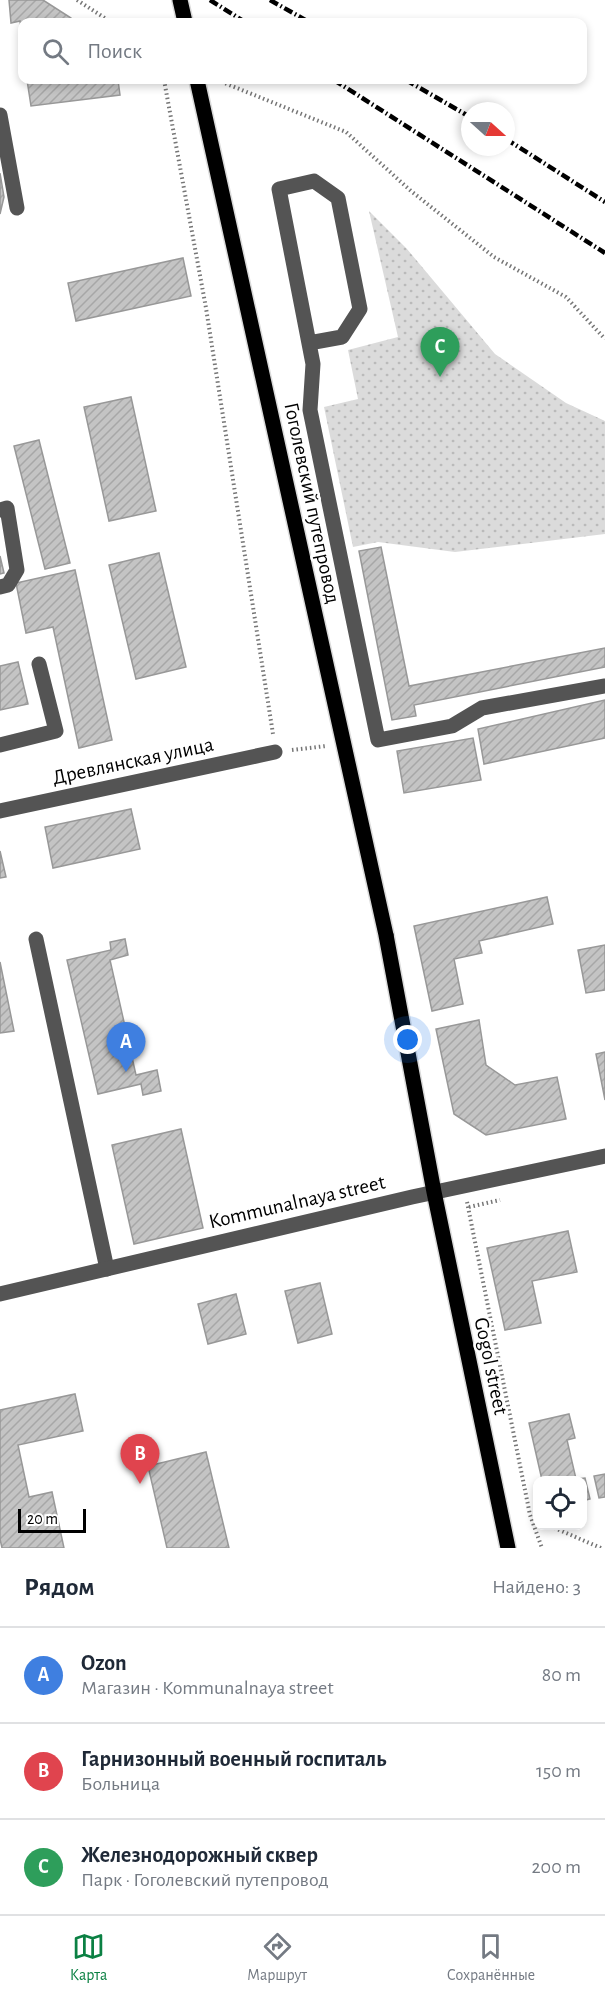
<!DOCTYPE html>
<html lang="ru">
<meta charset="utf-8">
<style>
body{margin:0;font-family:"Alegreya Sans",sans-serif;background:#f6f6f7;color:#1f2937}
.controls{position:absolute;right:18px;bottom:18px;display:grid;overflow:hidden;border-radius:12px;box-shadow:0 3px 9px #0003}
.controls button{width:54px;height:54px;display:grid;place-items:center;padding:0;border:0;border-bottom:2px solid #e0e1e3;background:#fff;color:#1f2937;font:30px sans-serif}
.compass{position:absolute;left:461px;top:102px;width:54px;height:54px;border-radius:50%;background:#fff;box-shadow:0 3px 9px #0003;rotate:111deg}
.scale{position:absolute;left:18px;bottom:15px;width:68px;box-sizing:border-box;padding-left:6px;border:3px solid #000;border-top:0;font-size:16px;line-height:21px;white-space:nowrap;color:#000;-webkit-text-stroke:4px #fff;paint-order:stroke}
.you{position:absolute;left:408px;top:1040px;width:21px;height:21px;margin:-15px;border:4px solid #fff;border-radius:50%;background:#1a73e8;box-shadow:0 0 0 9px #1a73e833}
.badge{display:grid;place-items:center;width:39px;height:39px;border-radius:50%;background:#0b8043;color:#fff;font-size:20px;font-weight:700}
.pin{position:absolute;translate:-50% -50px;filter:drop-shadow(0 2px 3px #0008)}
.pin::after{content:'';position:absolute;top:32px;width:21px;height:18px;background:inherit;clip-path:polygon(0 0,100% 0,50% 100%)}
.list{margin:0;padding:0;list-style:none}
h2{display:flex;justify-content:space-between;align-items:center;height:78px;margin:0;padding:0 24px;font-size:26px}
h2 small{font-size:20px;font-weight:400;color:#747a83}
.list li{display:grid;grid-template-columns:39px 1fr auto;gap:18px;align-items:center;box-sizing:border-box;height:96px;padding:0 24px;border-top:2px solid #e0e1e3}
.list b{display:block;font-size:22px;white-space:nowrap}
.list p{margin:0;font-size:20px;white-space:nowrap;color:#747a83}
.list em{font-size:20px;font-style:normal;color:#747a83}
.icon{flex:none;width:33px;height:33px;fill:none;stroke:currentColor;stroke-width:2;stroke-linecap:round;stroke-linejoin:round}
.map{position:relative;flex:none;width:605px;height:1548px;overflow:hidden}
.search{position:absolute;background:#fff;box-shadow:0 3px 9px #0003;left:18px;right:18px;top:18px;height:66px;display:flex;align-items:center;gap:15px;box-sizing:border-box;padding:0 21px;border-radius:12px;color:#747a83;font-size:22px}
.sheet{height:366px;background:#fff}
nav{display:flex;justify-content:space-around;align-items:center;box-sizing:border-box;height:84px;border-top:2px solid #e0e1e3;background:#fff;font-size:16px;color:#747a83}
nav a{display:grid;justify-items:center;gap:3px}
nav .on{color:#0b8043}
.map>svg:first-child{display:block}
.green{fill:url(#green-dots)}
.building{fill:url(#building-hatch);stroke:#989898;stroke-width:1.5}
.lines{fill:none;stroke-linecap:round;stroke-linejoin:round}
.major-casing{stroke:#dbdbdb;stroke-width:18}
.path{stroke:#767676;stroke-width:4;stroke-dasharray:1.5 3;stroke-linecap:butt}
.minor{stroke:#545454;stroke-width:15}
.major{stroke:#000;stroke-width:15}
.rail{stroke:#000;stroke-width:4.5;stroke-dasharray:9 3 1.5 3;stroke-linecap:butt}
.major-bridge-casing{stroke:#dbdbdb;stroke-width:18;stroke-linecap:butt}
.major-bridge{stroke:#000;stroke-width:15}
.labels{text-anchor:middle;dominant-baseline:central;stroke-width:5;stroke-linejoin:round;paint-order:stroke}
.street-label{font-size:21px;fill:#000;stroke:#fff}
</style>
<div class="map">
<svg width="605" height="1548" viewBox="0 0 605 1548">
<defs>
<pattern id="green-dots" width="8" height="8" patternUnits="userSpaceOnUse" patternTransform="scale(1.5)"><rect width="8" height="8" fill="#dbdbdb"/><path d="M2 2h.1M6 6h.1" fill="none" stroke="#bababa" stroke-width="1.8" stroke-linecap="round"/></pattern>
<pattern id="building-hatch" width="6" height="6" patternUnits="userSpaceOnUse" patternTransform="scale(1.5)"><rect width="6" height="6" fill="#c4c4c4"/><path d="M-1 1l2-2M0 6l6-6M5 7l2-2" fill="none" stroke="#a7a7a7"/></pattern>
</defs>
<rect width="100%" height="100%" fill="#fff"/>
<!-- green -->
<polygon class="green" points="369,211 407,249 495,354 566,403 605,421 605,534 455,552 378,542 353,547 324,407 358,399 348,350 398,337"/>
<!-- building -->
<g class="building">
<polygon points="9,0 43,0 71,18 72,22 22,22 22,41 20,21 11,23"/>
<polygon points="27,80 118,80 120,95 31,106"/>
<polygon points="0,173 4,197 0,214"/>
<polygon points="183,258 191,296 76,321 68,283"/>
<polygon points="131,397 156,511 109,521 84,407"/>
<polygon points="39,440 70,563 45,569 14,446"/>
<polygon points="381,547 409,686 605,648 605,667 414,705 416,716 392,720 359,551"/>
<polygon points="159,553 186,667 136,679 109,565"/>
<polygon points="0,556 4,573 0,574"/>
<polygon points="75,570 112,740 79,748 53,627 26,633 16,583"/>
<polygon points="18,662 28,704 0,710 0,666"/>
<polygon points="605,700 605,738 484,764 478,729"/>
<polygon points="473,738 481,780 404,793 397,751"/>
<polygon points="131,809 140,849 53,868 45,827"/>
<polygon points="0,851 6,877 0,878"/>
<polygon points="547,897 553,924 479,941 482,953 454,959 463,1004 432,1011 414,926"/>
<polygon points="125,939 128,955 110,960 136,1075 157,1070 161,1091 143,1095 141,1084 98,1094 67,960 111,950 110,942"/>
<polygon points="605,945 605,990 586,993 578,950"/>
<polygon points="0,962 14,1031 0,1033"/>
<polygon points="479,1020 486,1065 515,1085 557,1077 566,1119 486,1135 454,1114 436,1029"/>
<polygon points="605,1052 605,1100 596,1054"/>
<polygon points="181,1129 203,1228 134,1244 112,1145"/>
<polygon points="568,1231 577,1272 532,1281 541,1323 505,1330 487,1248"/>
<polygon points="320,1283 332,1334 298,1343 285,1291"/>
<polygon points="236,1294 246,1334 208,1344 198,1304"/>
<polygon points="75,1394 83,1431 18,1445 29,1497 52,1492 64,1548 2,1548 0,1539 0,1410"/>
<polygon points="569,1414 575,1438 567,1440 576,1479 585,1478 590,1499 582,1501 582,1480 542,1480 529,1423"/>
<polygon points="206,1452 229,1548 167,1548 148,1466"/>
<polygon points="605,1474 605,1497 599,1498 594,1476"/>
</g>
<g class="lines">
<defs>
<g id="major">
<polyline points="180,0 185,22"/>
<polyline points="386,935 434,1192 508,1548"/>
</g>
</defs>
<!-- major casing -->
<use href="#major" class="major-casing"/>
<!-- path -->
<g class="path">
<polyline points="77,0 111,22"/>
<polyline points="164,80 206,308 273,734"/>
<polyline points="217,80 346,132 411,191 494,257 566,297 605,339"/>
<polyline points="292,750 326,746"/>
<polyline points="467,1202 530,1515 542,1548"/>
<polyline points="469,1207 500,1200"/>
<polyline points="550,1526 601,1548"/>
</g>
<!-- minor -->
<g class="minor">
<polyline points="0,115 17,208"/>
<polyline points="309,343 342,337 360,309 338,198 314,181 279,189 313,364 310,410 378,740 452,726 482,708 605,686"/>
<polyline points="0,510 7,508 17,570 8,585 0,587"/>
<polyline points="0,745 56,731 39,664"/>
<polyline points="0,811 275,752"/>
<polyline points="36,939 107,1269"/>
<polyline points="0,1294 412,1197 605,1156"/>
</g>
<!-- major -->
<use href="#major" class="major"/>
<!-- rail -->
<g class="rail">
<polyline points="210,0 245,22"/>
<polyline points="270,0 309,22"/>
<polyline points="334,80 605,253"/>
<polyline points="406,80 470,117"/>
<polyline points="506,139 605,202"/>
</g>
<defs>
<polyline id="major-bridge" points="197,80 386,935"/>
</defs>
<!-- major-bridge casing -->
<use href="#major-bridge" class="major-bridge-casing"/>
<!-- major-bridge -->
<use href="#major-bridge" class="major-bridge"/>
</g>
<g class="labels">
<!-- street labels -->
<g class="street-label">
<text transform="translate(312 503) rotate(78)">Гоголевский путепровод</text>
<text transform="translate(133 761) rotate(-12)">Древлянская улица</text>
<text transform="translate(297 1202) rotate(-13)">Kommunalnaya street</text>
<text transform="translate(491 1366) rotate(78)">Gogol street</text>
</g>
</g>
</svg>
<div class="controls">
<button><svg class="icon" aria-label="locate" viewBox="0 0 24 24"><circle cx="12" cy="12" r="6"/><path d="M12 2v4M12 18v4M2 12h4M18 12h4"/></svg></button>
</div>
<svg class="compass" viewBox="-18 -18 36 36"><path d="M0-13l5 13h-10z" fill="#e53935"/><path d="M0 13l5-13h-10z" fill="#747a83"/></svg>
<div class="scale">20 m</div>
<div class="you"></div>
<div class="pin badge" style="left:126px;top:1072px;background:#3f7fe0">A</div>
<div class="pin badge" style="left:140px;top:1484px;background:#e0444e">B</div>
<div class="pin badge" style="left:440px;top:377px;background:#2e9e5b">C</div>
<div class="search"><svg class="icon" aria-label="search" viewBox="0 0 24 24"><circle cx="10" cy="10" r="6"/><path d="M15 15l6 6"/></svg>Поиск</div>
</div>
<section class="sheet">
<h2>Рядом<small>Найдено: 3</small></h2>
<ul class="list">
<li><span class="badge" style="background:#3f7fe0">A</span><div><b>Ozon</b><p>Магазин · Kommunalnaya street</p></div><em>80 m</em></li>
<li><span class="badge" style="background:#e0444e">B</span><div><b>Гарнизонный военный госпиталь</b><p>Больница</p></div><em>150 m</em></li>
<li><span class="badge" style="background:#2e9e5b">C</span><div><b>Железнодорожный сквер</b><p>Парк · Гоголевский путепровод</p></div><em>200 m</em></li>
</ul>
</section>
<nav>
<a class="on"><svg class="icon" aria-label="map" viewBox="0 0 24 24"><path d="M3 6l6-2 6 2 6-2v14l-6 2-6-2-6 2zM9 4v14M15 6v14"/></svg>Карта</a>
<a><svg class="icon" aria-label="directions" viewBox="0 0 24 24"><path d="M12 3l9 9-9 9-9-9zM9 14v-3h6M13 9l2 2-2 2"/></svg>Маршрут</a>
<a><svg class="icon" aria-label="saved" viewBox="0 0 24 24"><path d="M7 4h10v16l-5-4-5 4z"/></svg>Сохранённые</a>
</nav>
